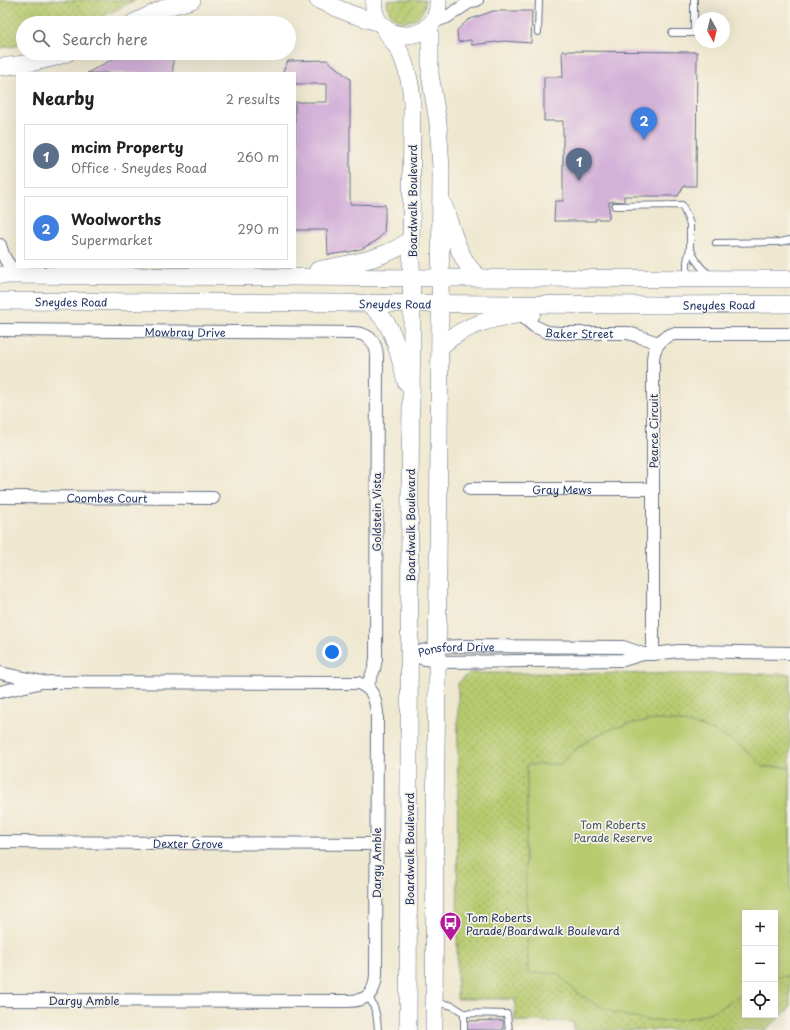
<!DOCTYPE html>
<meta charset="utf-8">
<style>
body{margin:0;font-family:"Playpen Sans",sans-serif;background:#f2f2f2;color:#222}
.controls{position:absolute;right:12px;bottom:12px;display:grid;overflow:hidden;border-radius:0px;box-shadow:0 4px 16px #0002}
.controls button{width:36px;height:36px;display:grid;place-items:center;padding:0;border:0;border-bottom:1px solid #e0e0e0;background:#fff;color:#222;font:20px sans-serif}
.compass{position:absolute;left:694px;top:12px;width:36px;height:36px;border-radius:50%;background:#fff;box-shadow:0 4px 16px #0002;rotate:172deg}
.you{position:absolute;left:332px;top:652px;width:14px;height:14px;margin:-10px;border:3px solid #fff;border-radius:50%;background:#1a73e8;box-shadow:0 0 0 6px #1a73e833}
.badge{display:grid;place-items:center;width:26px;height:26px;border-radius:50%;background:#ea580c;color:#fff;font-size:13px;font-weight:700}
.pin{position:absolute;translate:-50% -33px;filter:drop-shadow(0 1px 2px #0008)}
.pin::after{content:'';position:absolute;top:21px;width:14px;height:12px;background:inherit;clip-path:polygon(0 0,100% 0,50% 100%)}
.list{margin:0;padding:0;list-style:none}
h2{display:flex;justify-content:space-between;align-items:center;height:52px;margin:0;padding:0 16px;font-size:17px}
h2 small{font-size:13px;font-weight:400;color:#767676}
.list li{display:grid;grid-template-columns:26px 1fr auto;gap:12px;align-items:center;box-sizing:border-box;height:64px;margin:0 8px 8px;padding:0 8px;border:1px solid #e0e0e0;border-radius:0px}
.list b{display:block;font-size:15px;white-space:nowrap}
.list p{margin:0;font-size:13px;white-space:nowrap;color:#767676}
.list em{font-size:13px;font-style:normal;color:#767676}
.icon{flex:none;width:22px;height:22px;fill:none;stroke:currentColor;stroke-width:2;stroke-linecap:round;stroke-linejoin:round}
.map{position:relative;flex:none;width:790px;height:1030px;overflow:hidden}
.search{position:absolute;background:#fff;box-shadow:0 4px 16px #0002;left:16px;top:16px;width:280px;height:44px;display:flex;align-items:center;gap:10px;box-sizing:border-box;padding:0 14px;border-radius:22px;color:#767676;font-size:15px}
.panel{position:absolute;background:#fff;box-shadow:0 4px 16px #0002;left:16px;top:72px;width:280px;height:196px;border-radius:0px}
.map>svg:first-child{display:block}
.grass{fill:url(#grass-dots);stroke:#697c66;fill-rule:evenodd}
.garden{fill:url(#garden-furrows);stroke:#697c66}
.pitch{fill:#b7ca6e;stroke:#697c66}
.building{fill:#d4b1d9}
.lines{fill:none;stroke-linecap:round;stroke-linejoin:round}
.lane-casing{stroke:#657086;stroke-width:8}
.street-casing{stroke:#657086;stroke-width:14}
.secondary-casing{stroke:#657086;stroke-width:18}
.lane{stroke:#fff;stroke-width:6}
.street{stroke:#fff;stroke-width:12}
.secondary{stroke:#fff;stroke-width:17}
.labels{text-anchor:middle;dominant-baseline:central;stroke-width:3.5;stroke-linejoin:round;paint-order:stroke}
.street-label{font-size:11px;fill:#1b2f5e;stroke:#f7f3e8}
.park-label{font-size:11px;fill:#425662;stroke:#f7f3e8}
.poi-label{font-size:11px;fill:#1b2f5e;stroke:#f7f3e8;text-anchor:start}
</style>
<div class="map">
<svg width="790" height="1030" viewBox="0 0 790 1030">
<defs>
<pattern id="grass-dots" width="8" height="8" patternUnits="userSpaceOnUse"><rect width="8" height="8" fill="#b7ca6e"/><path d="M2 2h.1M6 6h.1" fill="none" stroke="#94a45e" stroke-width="1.8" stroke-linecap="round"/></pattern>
<pattern id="garden-furrows" width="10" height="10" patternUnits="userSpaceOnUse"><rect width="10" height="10" fill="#b7ca6e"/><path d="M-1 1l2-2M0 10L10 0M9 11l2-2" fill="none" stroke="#94a45e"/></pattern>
</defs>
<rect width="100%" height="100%" fill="#f7f3e8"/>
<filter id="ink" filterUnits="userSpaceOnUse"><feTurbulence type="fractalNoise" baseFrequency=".025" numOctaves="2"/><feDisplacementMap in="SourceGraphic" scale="8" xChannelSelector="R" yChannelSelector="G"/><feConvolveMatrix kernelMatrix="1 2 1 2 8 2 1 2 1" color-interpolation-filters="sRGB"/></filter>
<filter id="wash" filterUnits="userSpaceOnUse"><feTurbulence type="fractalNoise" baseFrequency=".012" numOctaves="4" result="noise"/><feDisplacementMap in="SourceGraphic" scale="16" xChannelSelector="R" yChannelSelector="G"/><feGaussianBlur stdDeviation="0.9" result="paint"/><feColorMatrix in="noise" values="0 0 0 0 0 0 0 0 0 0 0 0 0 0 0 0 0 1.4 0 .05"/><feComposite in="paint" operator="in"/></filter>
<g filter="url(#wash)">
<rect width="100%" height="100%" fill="#efe8d0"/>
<!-- grass -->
<g class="grass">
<polygon points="0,0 135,0 91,23 23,23 23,45 0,48"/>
<path d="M469 673 790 674V1008L765 1030H574L573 1022 515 1021V999H457L458 683ZM745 913H775V1015H745Z"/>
</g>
<!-- garden -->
<path class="garden" d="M387 0H425C426 28 386 29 387 0Z"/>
<!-- pitch -->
<path class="pitch" d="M657 720C700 721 734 735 763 767H790V976H775V913H745V992C731 1002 718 1010 702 1015 651 1030 591 1014 557 973H528L527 910 526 896 525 847 527 829V765L560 764C589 735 616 723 657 720Z"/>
<g id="blocks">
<!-- building -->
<g class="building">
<polygon points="493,11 532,11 531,43 504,41 472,45 471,40 458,42 457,30 468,20"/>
<polygon points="562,51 697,52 696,186 684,186 678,196 624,196 624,202 612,201 612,202 609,202 609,219 595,219 596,221 554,221 555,201 563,201 563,121 544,121 544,77 563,77"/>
<polygon points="124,53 173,53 173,73 87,73"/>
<polygon points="327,60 350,79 350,204 385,205 385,218 384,233 376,241 361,249 349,252 328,255 327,230 295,230 295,102 327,102 327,84 295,84 295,73 282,73 288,61"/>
<polygon points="503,1020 503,1030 467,1030 467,1021"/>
</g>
</g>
</g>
<g filter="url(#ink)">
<use href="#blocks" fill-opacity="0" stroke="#657086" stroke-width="1"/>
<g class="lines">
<defs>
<g id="lane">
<polyline points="538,32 539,0"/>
<polyline points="672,33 694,33 694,0"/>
<polyline points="615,206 682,205 690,224 690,248 687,262 687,278"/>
<polyline points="716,243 780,242 790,240"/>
<path d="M690 248C695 259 700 269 711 275"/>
<path d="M368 996C376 1008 377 1016 378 1030"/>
<polyline points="436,1002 453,1006 464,1013"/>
<polyline points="464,1030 464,1013 507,1014 509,1030"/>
</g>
<g id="street">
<polyline points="433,22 447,17 471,1 477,0"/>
<path d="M0 245C4 260 9 268 23 275"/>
<path id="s1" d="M516 311 534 326 547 332 559 333H628L638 336 658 343"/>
<path id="s2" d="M0 330 355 333C370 334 377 343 377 358L376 659 374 669 367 687"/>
<path id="s3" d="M470 489H653"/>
<path id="s4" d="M0 497 213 498"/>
<path id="s5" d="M411 654 437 647 461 646 623 647 643 654"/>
<path d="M653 654V359C654 346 661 338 673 334H790"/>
<polyline points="409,655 438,662 623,660 643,654 653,654 679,651 790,653"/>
<path d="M0 673 43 682 358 683C373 688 375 698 377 712L376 974C375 993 368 1001 348 1001L0 1000"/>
<polyline points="0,692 38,683"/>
<path id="s6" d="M0 842 376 844"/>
</g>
<g id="secondary">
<polyline points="318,0 351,14 380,23"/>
<path d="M374 0C369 45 441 48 438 0"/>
<polyline points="133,23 167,7 192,0"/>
<polyline points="430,25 430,74 438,123 441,168 440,321 437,686 435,816 434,1030"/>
<path d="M383 26C388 35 395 43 400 52 407 67 411 85 412 101L411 259 412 321 410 483 408 1030"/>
<path d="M0 67C23 65 45 61 67 53"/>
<path d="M444 206C451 227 462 270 482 278"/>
<path d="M318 270C347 264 388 259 411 239"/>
<path d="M0 275C263 277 527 279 790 279"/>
<path id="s7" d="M0 301 660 305 790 304"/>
<path d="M368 303C375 309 382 316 387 324 397 340 401 364 406 382"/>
<path d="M440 347C467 322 497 317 532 313"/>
</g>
</defs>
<!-- lane casing -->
<use href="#lane" class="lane-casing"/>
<!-- street casing -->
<use href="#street" class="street-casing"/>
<!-- secondary casing -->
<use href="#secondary" class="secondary-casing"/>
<!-- lane -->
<use href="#lane" class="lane"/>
<!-- street -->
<use href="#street" class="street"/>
<!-- secondary -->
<use href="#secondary" class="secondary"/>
</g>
</g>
<!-- icons -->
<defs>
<symbol id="bus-pin" viewBox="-11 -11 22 30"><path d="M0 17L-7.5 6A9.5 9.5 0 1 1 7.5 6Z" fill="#b5179e" stroke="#f7f3e8"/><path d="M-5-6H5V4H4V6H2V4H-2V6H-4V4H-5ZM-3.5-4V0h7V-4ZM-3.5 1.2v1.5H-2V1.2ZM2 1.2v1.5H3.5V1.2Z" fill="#fff"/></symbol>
</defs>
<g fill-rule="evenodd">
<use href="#bus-pin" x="438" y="910" width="25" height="34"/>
</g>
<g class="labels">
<!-- street labels -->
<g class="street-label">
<text transform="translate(412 201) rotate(-90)">Boardwalk Boulevard</text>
<text stroke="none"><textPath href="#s7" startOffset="71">Sneydes Road</textPath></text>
<text stroke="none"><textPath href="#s7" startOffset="395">Sneydes Road</textPath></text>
<text stroke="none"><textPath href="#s7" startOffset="719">Sneydes Road</textPath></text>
<text stroke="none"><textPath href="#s2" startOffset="185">Mowbray Drive</textPath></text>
<text stroke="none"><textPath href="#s1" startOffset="70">Baker Street</textPath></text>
<text transform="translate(653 431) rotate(-90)">Pearce Circuit</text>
<text stroke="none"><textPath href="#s3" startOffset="92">Gray Mews</textPath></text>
<text stroke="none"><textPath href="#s4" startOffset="107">Coombes Court</textPath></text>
<text transform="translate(376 512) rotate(-90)">Goldstein Vista</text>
<text transform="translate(410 525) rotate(-90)">Boardwalk Boulevard</text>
<text stroke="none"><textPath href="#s5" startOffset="46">Ponsford Drive</textPath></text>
<text stroke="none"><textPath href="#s6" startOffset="188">Dexter Grove</textPath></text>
<text transform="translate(409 849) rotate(-90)">Boardwalk Boulevard</text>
<text transform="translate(376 863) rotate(-90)">Dargy Amble</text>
<text x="84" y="1000">Dargy Amble</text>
</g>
<!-- park labels -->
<g class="park-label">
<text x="613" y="824">Tom Roberts<tspan x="613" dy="13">Parade Reserve</tspan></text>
</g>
<!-- poi labels -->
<g class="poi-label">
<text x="466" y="917">Tom Roberts<tspan x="466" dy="13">Parade/Boardwalk Boulevard</tspan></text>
</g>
</g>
</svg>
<div class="controls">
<button>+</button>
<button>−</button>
<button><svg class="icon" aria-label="locate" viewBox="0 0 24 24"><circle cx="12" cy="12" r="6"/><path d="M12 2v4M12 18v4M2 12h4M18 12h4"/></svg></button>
</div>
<svg class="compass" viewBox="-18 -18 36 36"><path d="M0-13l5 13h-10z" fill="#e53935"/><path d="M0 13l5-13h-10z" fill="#767676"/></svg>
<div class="you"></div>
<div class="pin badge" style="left:579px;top:181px;background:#5c6f8a">1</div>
<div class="pin badge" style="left:644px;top:140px;background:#3f7fe0">2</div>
<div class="search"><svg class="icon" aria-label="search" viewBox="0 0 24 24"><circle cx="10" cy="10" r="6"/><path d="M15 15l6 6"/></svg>Search here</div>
<section class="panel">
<h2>Nearby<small>2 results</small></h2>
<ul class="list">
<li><span class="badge" style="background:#5c6f8a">1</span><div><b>mcim Property</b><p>Office · Sneydes Road</p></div><em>260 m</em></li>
<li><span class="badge" style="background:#3f7fe0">2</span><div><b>Woolworths</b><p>Supermarket</p></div><em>290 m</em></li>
</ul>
</section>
</div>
